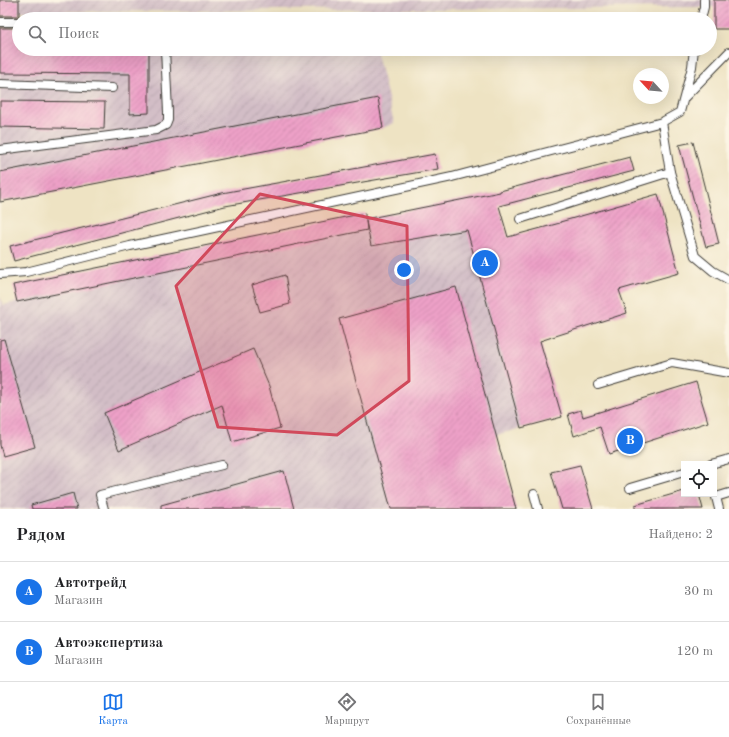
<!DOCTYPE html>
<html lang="ru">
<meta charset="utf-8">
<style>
body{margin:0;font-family:"Old Standard TT",serif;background:#f6f6f6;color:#202124}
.controls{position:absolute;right:12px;bottom:12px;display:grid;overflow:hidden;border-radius:0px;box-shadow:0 4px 16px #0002}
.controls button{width:36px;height:36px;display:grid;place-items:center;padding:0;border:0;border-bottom:1px solid #e0e0e0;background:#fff;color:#202124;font:20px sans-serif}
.compass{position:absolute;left:633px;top:68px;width:36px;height:36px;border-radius:50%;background:#fff;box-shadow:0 4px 16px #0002;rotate:296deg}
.you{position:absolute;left:404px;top:270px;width:14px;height:14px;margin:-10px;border:3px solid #fff;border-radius:50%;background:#1a73e8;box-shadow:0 0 0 6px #1a73e833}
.badge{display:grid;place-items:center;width:26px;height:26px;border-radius:50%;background:#1a73e8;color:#fff;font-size:13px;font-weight:700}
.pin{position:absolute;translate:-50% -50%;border:2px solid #fff;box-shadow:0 1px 4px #0006}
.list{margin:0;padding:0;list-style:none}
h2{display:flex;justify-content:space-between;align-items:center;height:52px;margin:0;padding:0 16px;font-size:17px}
h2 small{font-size:13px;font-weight:400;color:#757577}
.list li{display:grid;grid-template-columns:26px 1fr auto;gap:12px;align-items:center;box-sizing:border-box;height:60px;padding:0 16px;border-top:1px solid #e0e0e0}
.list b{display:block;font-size:15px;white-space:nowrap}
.list p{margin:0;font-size:13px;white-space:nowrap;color:#757577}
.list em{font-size:13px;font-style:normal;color:#757577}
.icon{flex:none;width:22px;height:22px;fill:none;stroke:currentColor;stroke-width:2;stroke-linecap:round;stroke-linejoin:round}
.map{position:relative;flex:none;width:729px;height:509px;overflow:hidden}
.search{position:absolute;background:#fff;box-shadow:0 4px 16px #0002;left:12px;right:12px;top:12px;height:44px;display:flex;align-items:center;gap:10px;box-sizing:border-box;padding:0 14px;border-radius:22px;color:#757577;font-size:15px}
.sheet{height:172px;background:#fff}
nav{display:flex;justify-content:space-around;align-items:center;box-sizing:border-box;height:56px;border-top:1px solid #e0e0e0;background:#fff;font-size:11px;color:#757577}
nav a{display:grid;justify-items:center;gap:2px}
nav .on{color:#1a73e8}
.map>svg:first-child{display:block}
.industrial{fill:url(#industrial-furrows)}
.building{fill:url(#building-hatch)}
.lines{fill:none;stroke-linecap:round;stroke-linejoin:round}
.lane-casing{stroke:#3c3a35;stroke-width:10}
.lane{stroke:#fff;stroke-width:8}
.marked{fill:#d1495b;fill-opacity:0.2;stroke:#d1495b;stroke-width:3;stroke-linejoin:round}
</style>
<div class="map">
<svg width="729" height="509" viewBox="0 0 729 509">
<defs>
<pattern id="industrial-furrows" width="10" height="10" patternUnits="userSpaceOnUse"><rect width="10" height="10" fill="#d2bdc6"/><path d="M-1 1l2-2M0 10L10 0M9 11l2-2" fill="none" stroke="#b4a2aa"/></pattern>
<pattern id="building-hatch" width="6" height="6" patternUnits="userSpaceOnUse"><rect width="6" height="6" fill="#eda0c7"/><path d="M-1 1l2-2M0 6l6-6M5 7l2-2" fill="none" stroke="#cb89aa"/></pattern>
</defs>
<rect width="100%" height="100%" fill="#fcf5e5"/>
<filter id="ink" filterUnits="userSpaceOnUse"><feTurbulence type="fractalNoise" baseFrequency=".025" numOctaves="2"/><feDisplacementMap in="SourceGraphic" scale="8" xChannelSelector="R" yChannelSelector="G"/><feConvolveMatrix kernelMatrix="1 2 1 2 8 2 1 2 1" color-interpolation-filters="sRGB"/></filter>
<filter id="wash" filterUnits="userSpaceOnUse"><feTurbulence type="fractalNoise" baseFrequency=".012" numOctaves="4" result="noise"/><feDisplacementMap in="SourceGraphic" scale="16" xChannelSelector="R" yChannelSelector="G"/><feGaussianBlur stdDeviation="0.9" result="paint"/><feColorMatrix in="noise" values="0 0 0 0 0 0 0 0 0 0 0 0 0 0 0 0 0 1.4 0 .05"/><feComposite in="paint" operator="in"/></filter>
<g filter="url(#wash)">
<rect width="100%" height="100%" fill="#eee3c3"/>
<!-- industrial -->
<g class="industrial">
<polygon points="0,0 729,0 729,29 714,7 0,12"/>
<polygon points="0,33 19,49 376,49 394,123 383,128 0,202"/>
<polygon points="495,193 562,417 496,435 516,509 0,509 0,296 3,305 17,302 367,230 365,219"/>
</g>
<g id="blocks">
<!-- building -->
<g class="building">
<rect x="0" y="0" width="19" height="16"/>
<rect x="714" y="0" width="15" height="29"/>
<polygon points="0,28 19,28 19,49 149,49 149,113 130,114 130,74 0,73"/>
<polygon points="378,98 383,128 0,202 0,172"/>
<polygon points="0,101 105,102 104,129 0,127"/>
<polygon points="693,142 719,244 706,247 679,145"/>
<polygon points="435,154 438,169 225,206 14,261 10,246 222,193"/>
<polygon points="630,157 634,171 499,206 508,237 560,223 560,222 658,194 679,273 619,290 627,313 540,341 562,417 521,428 467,230 371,246 366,221 367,230 17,302 13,285 365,213 365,219 500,192 500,191"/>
<polygon points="285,275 290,304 260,312 252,285"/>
<polygon points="456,287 516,509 391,509 339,319"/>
<polygon points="4,339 35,447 3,456 0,445 0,340"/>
<polygon points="253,349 269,386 280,428 232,442 222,405 119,450 104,413"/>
<polygon points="696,382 708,422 609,454 600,427 574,436 568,414 581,410 583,417"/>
<polygon points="580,465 593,509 562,509 551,472"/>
<polygon points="284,471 294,509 161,509 161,505"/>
<polygon points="684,491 684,494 699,494 703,509 635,509 635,505"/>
<polygon points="73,493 77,509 32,509 31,505"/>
</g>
</g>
</g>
<g filter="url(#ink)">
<use href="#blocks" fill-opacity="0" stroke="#3c3a35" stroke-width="1"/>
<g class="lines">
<defs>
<g id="lane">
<polyline points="701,19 704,7 704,0"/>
<polyline points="0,22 19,22"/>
<polyline points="0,84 112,88"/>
<polyline points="685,97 729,52"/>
<polyline points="662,122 680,112 692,67 694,49"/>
<polyline points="0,150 156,130 166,125 168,120 168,112 165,49"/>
<polyline points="520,219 670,172 695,256 713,271 729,280"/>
<polyline points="0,274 26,272 130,246 452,177 662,122 670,172"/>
<polyline points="598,385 672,363 729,373"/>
<polyline points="711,464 729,459"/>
<polyline points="630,488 684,472"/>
<polyline points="534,494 538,509"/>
<polyline points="104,509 100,495 222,465"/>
<polyline points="719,509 716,497 729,493"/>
</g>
</defs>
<!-- lane casing -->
<use href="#lane" class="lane-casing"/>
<!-- lane -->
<use href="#lane" class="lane"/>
</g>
</g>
<!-- marked area -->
<path class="marked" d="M260 194 407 226 409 381 337 435 218 427 176 286Z"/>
</svg>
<div class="controls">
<button><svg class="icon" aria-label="locate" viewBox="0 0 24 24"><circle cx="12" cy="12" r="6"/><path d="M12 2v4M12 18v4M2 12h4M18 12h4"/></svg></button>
</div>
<svg class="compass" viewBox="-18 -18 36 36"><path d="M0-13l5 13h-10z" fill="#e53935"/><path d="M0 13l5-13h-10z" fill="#757577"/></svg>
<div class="you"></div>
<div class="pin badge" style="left:485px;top:263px">A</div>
<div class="pin badge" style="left:630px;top:441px">B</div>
<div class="search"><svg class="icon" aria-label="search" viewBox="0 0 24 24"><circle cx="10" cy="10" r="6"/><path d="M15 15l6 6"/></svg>Поиск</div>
</div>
<section class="sheet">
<h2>Рядом<small>Найдено: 2</small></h2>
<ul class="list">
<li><span class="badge">A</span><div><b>Автотрейд</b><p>Магазин</p></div><em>30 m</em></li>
<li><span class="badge">B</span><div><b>Автоэкспертиза</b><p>Магазин</p></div><em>120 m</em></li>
</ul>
</section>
<nav>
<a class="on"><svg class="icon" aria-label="map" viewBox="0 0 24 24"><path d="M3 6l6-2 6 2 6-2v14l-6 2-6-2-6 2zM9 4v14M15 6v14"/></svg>Карта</a>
<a><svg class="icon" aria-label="directions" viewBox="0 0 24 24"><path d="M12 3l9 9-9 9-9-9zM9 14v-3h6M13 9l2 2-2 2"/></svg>Маршрут</a>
<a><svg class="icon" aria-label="saved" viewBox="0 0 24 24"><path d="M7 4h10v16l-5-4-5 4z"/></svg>Сохранённые</a>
</nav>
